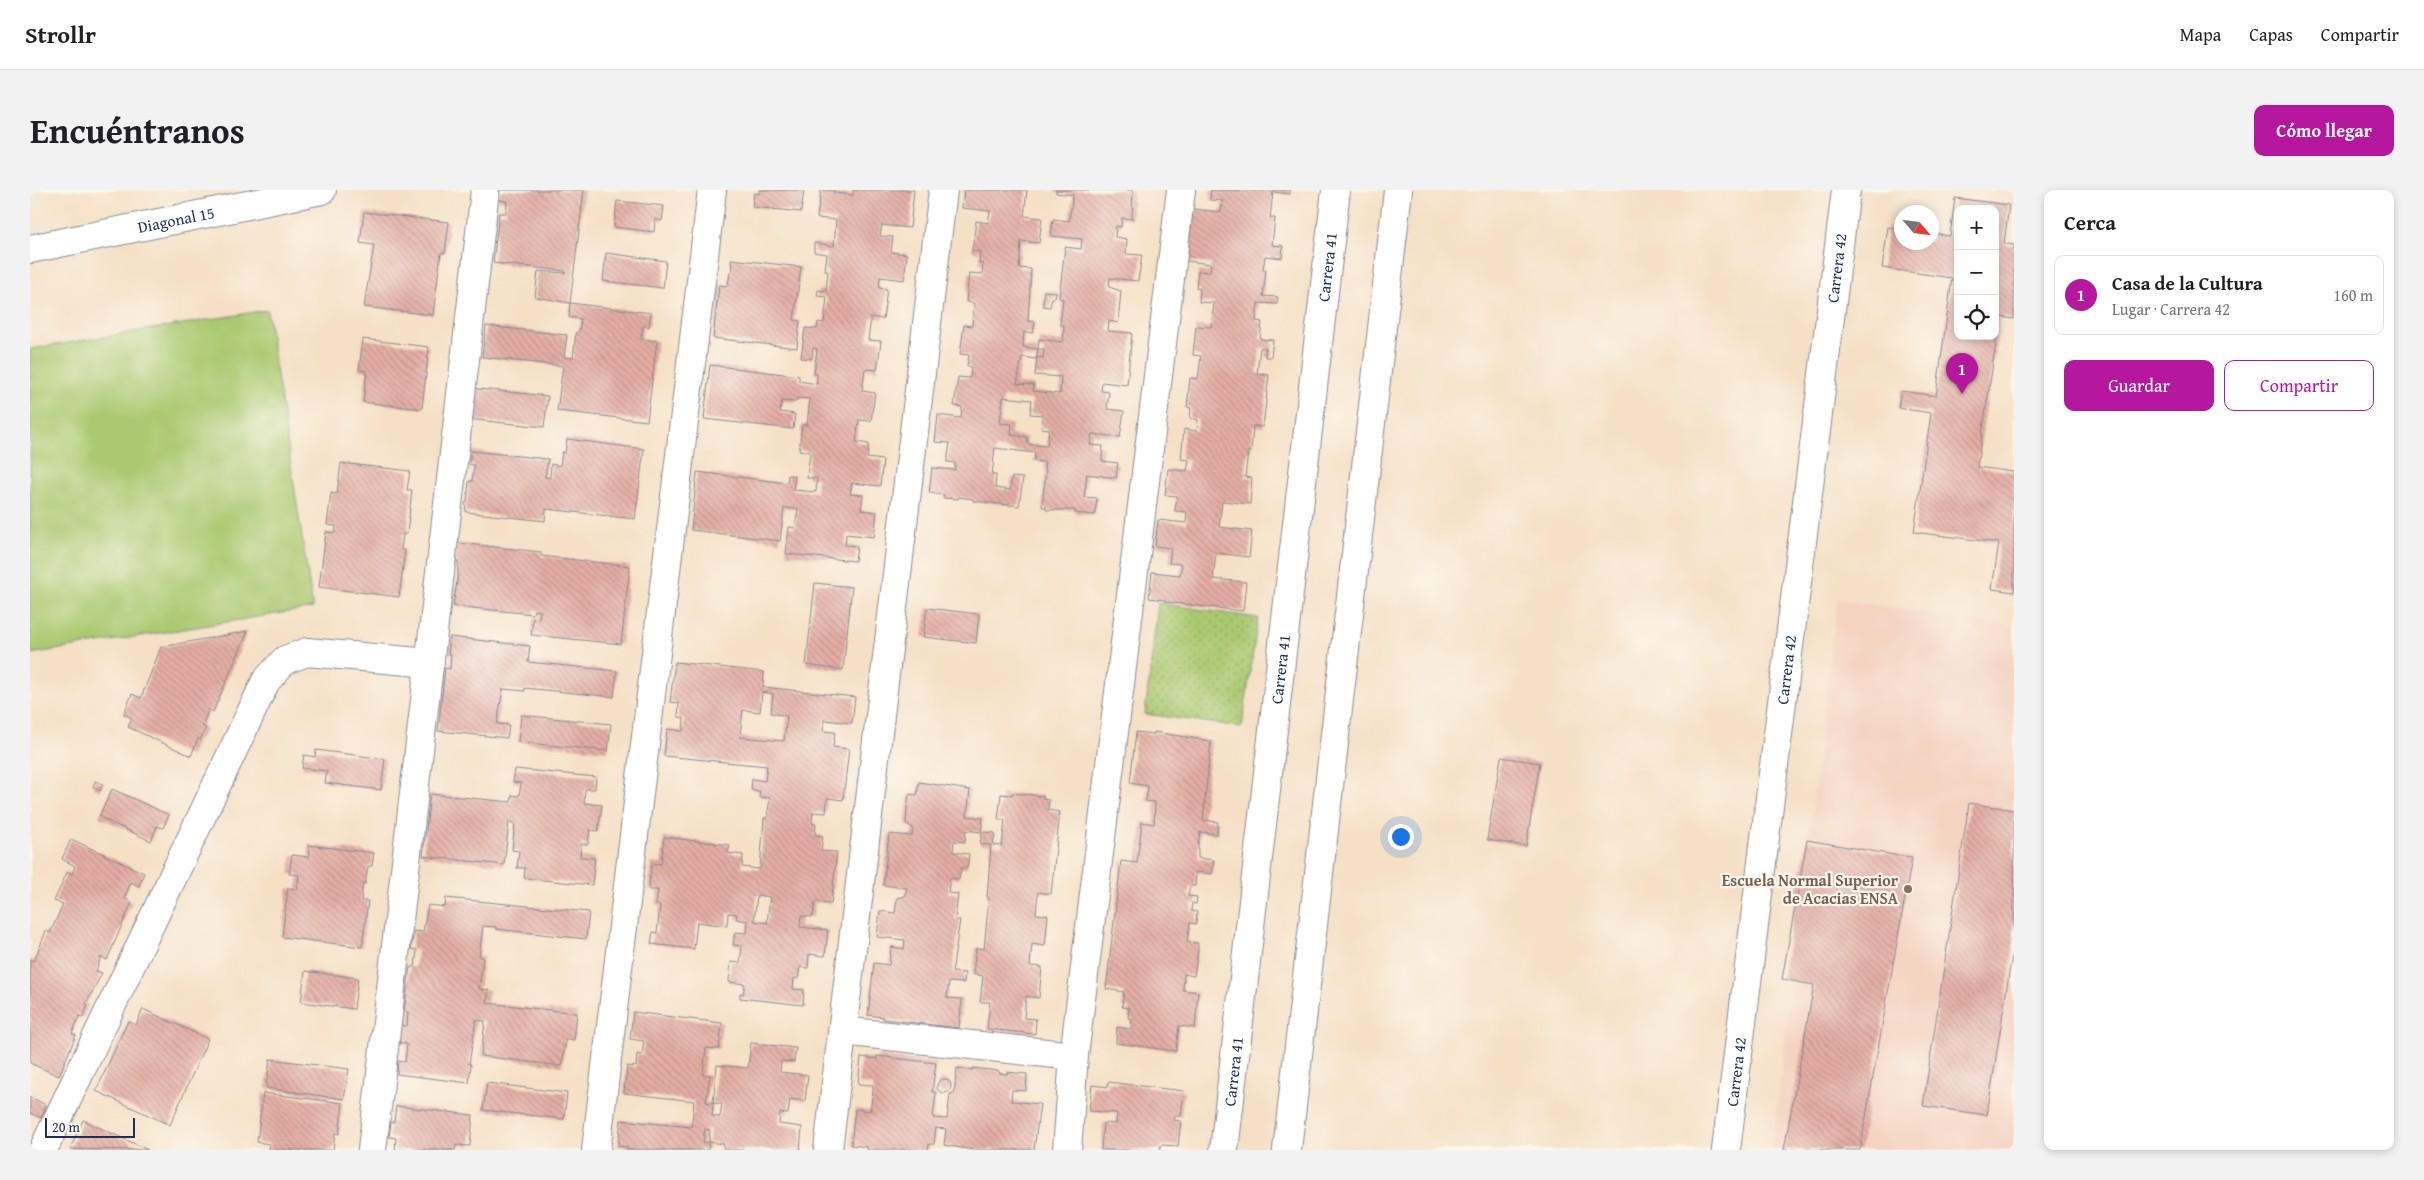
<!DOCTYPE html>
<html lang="es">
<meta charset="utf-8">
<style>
body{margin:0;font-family:"Gentium Book Plus",serif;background:#f2f2f2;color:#202124}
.controls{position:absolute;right:15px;top:15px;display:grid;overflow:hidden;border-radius:10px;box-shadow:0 2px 8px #0003}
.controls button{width:45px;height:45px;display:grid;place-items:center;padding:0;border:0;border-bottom:1px solid #e0e0e0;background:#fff;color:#202124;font:25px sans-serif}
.compass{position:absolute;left:1864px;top:15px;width:45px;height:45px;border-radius:50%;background:#fff;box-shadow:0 2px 8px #0003;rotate:118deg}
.scale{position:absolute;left:15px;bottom:12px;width:90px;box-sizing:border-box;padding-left:5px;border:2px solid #1b2f5e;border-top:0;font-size:14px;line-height:18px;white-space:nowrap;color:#1b2f5e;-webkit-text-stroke:4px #fbf7ec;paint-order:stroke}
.you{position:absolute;left:1370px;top:646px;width:18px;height:18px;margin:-12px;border:4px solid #fff;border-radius:50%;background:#1a73e8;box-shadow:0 0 0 8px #1a73e833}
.badge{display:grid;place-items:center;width:32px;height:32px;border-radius:50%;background:#b5179e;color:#fff;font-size:16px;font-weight:700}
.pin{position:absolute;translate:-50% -41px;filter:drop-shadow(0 1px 2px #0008)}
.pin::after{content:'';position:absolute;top:26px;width:18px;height:15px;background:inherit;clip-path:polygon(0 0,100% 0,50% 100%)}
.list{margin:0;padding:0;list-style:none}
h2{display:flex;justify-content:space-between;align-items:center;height:65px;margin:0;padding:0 20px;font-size:21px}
h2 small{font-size:16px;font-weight:400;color:#757577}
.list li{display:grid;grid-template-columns:32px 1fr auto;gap:15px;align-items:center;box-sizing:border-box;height:80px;margin:0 10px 10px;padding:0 10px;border:1px solid #e0e0e0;border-radius:10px}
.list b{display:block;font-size:19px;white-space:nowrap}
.list p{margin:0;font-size:16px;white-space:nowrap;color:#757577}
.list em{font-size:16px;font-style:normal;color:#757577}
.actions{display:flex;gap:10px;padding:15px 20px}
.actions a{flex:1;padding:11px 0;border:1px solid #b5179e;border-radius:10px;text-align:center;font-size:18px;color:#b5179e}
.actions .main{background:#b5179e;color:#fff}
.icon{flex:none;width:28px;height:28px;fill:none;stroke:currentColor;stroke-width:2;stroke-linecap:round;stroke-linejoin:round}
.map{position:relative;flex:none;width:1984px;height:960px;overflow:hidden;border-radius:10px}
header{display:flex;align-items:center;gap:30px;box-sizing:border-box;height:70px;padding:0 25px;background:#fff;border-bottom:1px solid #e0e0e0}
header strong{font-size:24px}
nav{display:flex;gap:28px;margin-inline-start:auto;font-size:18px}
.intro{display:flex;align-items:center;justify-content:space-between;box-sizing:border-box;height:120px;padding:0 30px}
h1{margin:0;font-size:35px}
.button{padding:12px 22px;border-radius:10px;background:#b5179e;color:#fff;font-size:18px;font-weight:700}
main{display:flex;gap:30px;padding:0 30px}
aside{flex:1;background:#fff;border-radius:10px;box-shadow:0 2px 8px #0003}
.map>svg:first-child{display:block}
.built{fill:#f4d3c1}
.park{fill:url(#park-dots);stroke:#637c68}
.pitch{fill:#abc971;stroke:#637c68}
.building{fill:url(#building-back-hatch);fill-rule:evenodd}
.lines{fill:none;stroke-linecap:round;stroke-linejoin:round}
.minor-casing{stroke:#888892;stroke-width:30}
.minor{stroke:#fff;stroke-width:28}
.education-dot{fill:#8d6e63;stroke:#fbf7ec;stroke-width:2}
.labels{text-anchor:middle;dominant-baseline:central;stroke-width:4.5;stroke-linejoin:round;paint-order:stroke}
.street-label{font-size:16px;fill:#1b2f5e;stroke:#fbf7ec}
.education-label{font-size:16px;font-weight:bold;fill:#785e54;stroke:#fbf7ec;text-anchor:end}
</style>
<header>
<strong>Strollr</strong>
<nav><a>Mapa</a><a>Capas</a><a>Compartir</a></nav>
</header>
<div class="intro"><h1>Encuéntranos</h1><a class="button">Cómo llegar</a></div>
<main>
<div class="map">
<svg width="1984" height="960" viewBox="0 0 1984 960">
<defs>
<pattern id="park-dots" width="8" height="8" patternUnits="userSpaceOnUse" patternTransform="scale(1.25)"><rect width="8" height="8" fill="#abc971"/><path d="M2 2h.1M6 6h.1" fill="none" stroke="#8aa460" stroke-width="1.8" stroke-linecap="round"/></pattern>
<pattern id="building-back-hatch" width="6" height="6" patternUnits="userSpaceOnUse" patternTransform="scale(1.25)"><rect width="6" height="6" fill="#e5afa5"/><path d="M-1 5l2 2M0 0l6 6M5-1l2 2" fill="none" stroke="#b98f8a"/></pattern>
</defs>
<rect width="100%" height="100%" fill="#fbf7ec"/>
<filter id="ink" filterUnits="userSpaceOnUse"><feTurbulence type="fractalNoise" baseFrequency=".02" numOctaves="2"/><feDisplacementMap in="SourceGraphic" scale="10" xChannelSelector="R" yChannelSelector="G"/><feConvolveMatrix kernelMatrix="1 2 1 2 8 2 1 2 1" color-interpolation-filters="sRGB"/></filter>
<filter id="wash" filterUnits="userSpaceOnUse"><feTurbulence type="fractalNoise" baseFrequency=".0096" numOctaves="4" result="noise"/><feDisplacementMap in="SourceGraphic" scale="20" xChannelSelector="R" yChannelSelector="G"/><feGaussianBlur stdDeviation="1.12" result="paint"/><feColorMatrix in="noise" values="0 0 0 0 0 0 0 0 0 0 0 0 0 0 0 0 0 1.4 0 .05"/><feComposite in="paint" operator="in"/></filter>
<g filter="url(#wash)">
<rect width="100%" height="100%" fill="#f5e0c6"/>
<!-- built -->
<polygon class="built" points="1807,409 1984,438 1984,960 1742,960"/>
<!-- park -->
<polygon class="park" points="1128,413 1228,428 1212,537 1115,524"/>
<!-- pitch -->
<polygon class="pitch" points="237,120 283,418 0,464 0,159"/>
<g id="blocks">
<!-- building -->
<g class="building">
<polygon points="469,0 554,0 540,113 505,107 508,81 535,83 535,81 463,73 469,23 476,23 477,11 468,10"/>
<polygon points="729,0 774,0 771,22 722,17 724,3 729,4"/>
<polygon points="791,0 804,0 804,3 823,5 823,0 884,0 880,38 852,35 850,46 863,47 861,62 877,64 874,90 850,87 849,98 857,99 853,129 841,127 838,150 851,151 849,166 847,180 835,179 832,201 845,203 841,231 829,230 826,252 839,254 837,268 853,270 850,296 822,293 820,304 833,305 831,320 847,322 844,347 816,344 815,355 827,356 825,371 756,364 759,337 765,338 768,319 754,318 750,351 661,340 667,282 757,293 758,285 765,286 763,300 786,302 787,288 777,288 780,262 769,260 772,235 777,235 780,209 767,208 766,212 752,211 750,222 765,224 763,239 674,229 680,175 769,186 769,191 787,194 787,184 784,184 787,159 783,158 782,169 771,168 775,138 787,139 788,132 794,133 797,107 787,106 788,100 796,101 798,81 795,81 797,64 784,62 784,53 804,56 806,30 787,28"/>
<path d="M934 0H997L994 26 1012 28 1009 53 991 51 989 78 1001 79 998 131 1005 132 1003 143 994 142 993 157 1008 159 1009 149 1033 152 1034 135H1030L1033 109 1029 108 1035 57 1051 59 1052 49 1021 46 1023 29 1039 31 1043 5 1026 3V0H1103L1102 29 1092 28 1091 37 1086 36 1085 47 1097 49 1096 64 1112 65 1108 91 1080 88 1079 97 1091 101 1088 133 1079 131 1078 141 1102 143 1097 195 1072 192 1071 201 1079 202 1077 219 1094 221 1090 247 1062 244 1060 255 1073 256 1072 271 1088 273 1086 288 1057 284 1054 307 1067 308 1065 325 1045 323V320H1016V317H1012L1016 279H1014L1015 272 1004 271 1005 263 965 258 962 285H966L965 298 980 300 982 287 993 288 989 316 943 311V309L929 307 928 309 914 308V305L899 303 902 278 925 280V273L917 272 920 253 905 252 908 225 931 228 932 217 924 216 928 187 940 188 941 177 937 176 939 165 930 164 934 135 942 136 943 125 944 113 936 112 939 83 952 84 953 74 949 73 950 62 942 61 946 31 958 33 960 21 932 18ZM1008 159H1014L1013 168 1007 167 1005 185 1031 187 1030 204 1003 201 1004 195 987 194 992 167 1006 169ZM973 207 1002 210 1000 224 1013 225 1011 238 1019 239 1017 256 997 254V247L981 245 982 234 970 233Z"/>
<polygon points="1181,0 1260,0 1260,4 1243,2 1240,28 1245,28 1242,55 1253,56 1252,68 1235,66 1233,80 1236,80 1233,106 1248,107 1247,114 1228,113 1226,131 1232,132 1230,149 1243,150 1241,167 1235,167 1236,158 1230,158 1227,184 1239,185 1233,237 1223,236 1221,262 1218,262 1215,287 1222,288 1220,314 1192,311 1189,337 1222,341 1219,367 1186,363 1183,389 1216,392 1213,421 1135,412 1135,410 1119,408 1122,382 1150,385 1152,374 1139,373 1141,358 1125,356 1128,330 1156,333 1157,322 1145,321 1147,306 1135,305 1138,279 1157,281 1159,270 1151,269 1154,239 1167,241 1168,230 1160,228 1161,218 1157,217 1160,188 1168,189 1171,166 1163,165 1166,136 1181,137 1184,113 1169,112 1170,99 1166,98 1168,81 1180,82 1181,74 1157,71 1163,19 1191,22 1193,11 1180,10"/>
<path d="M1925 8 1979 15 1974 54 1984 55V129L1970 127 1947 277 1984 282V402L1962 399 1969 353 1884 342 1901 223 1868 218 1871 201 1906 206 1922 88 1852 78 1858 37 1872 39V52H1902V43L1920 46ZM1928 19H1965V146H1928Z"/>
<polygon points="587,11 634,16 632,31 625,29 624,42 584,37"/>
<polygon points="334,22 419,32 415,63 411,63 403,125 334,117 344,55 330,53"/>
<polygon points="576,63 636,71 633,98 573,91"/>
<polygon points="701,69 771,77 764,130 770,131 767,158 683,148 689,95 698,96 700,82 702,83"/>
<polygon points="1014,101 1026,102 1025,108 1022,108 1020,117 1013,116"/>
<polygon points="540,113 621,123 619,137 613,136 611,149 627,151 617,231 527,221 533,176 452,167 456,136 537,145 534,167 543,168 546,142 549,142 551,129 539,127"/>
<polygon points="333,149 399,157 392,219 333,212 337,181 329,180"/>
<polygon points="440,198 518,206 514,237 437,229"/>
<polygon points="537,249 614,259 605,329 516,319 515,331 436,322 435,313 437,312 439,291 442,292 444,275 439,274 441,261 518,269 515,287 520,288 521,274 530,276 532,262 535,263"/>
<polygon points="311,273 380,281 377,300 382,300 377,344 373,344 371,360 375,360 369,407 289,397 296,342 305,343 306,336 297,335 301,303 307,304"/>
<polygon points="427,353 511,362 511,366 600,376 591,454 501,445 503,428 509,429 510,421 504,420 503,424 423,416 428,385 428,371 425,371"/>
<polygon points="785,393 822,397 813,480 776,475"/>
<polygon points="897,418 949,424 946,453 893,447"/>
<polygon points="218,441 183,522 179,519 172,536 176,538 170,550 168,549 161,566 98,537 102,528 94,524 102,504 111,508 131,457"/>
<polygon points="420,447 500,456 498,472 587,481 584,507 495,498 495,501 473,499 467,534 479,535 477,548 408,541 415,478 420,479 421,464 418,464"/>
<path d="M645 472 734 482 733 497 825 507 822 533 794 530 793 541 805 542 803 557 819 559 813 610 797 608 796 623 783 622 782 633 786 634 785 645 793 646 791 661 807 662 801 714 785 712 783 727 771 726 770 737 798 740 795 766 779 764 778 778 770 777 768 789 764 788 763 799 774 800 773 815 710 808V803L713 804 715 794 699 792V790L701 772 710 773 712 756 703 755 705 742 717 743 718 731 706 729 707 724 698 723 697 736 667 732 664 759 621 754 623 742 627 743 630 715H626L628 700H619L620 685 622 673 631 674 634 647 700 655 698 663 713 665 712 677 730 679 734 628H737L740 608 729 607 730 601 721 600 722 589 735 591 737 576 634 566 637 539 653 541 654 528 648 527 649 513 640 512ZM732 502 743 504 741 523 757 526 754 551 710 547 713 520 730 522ZM727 705 740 707 737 733 724 731Z"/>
<polygon points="491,525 581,534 578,561 488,552"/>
<polygon points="1106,542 1124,544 1124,542 1181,551 1173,630 1188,632 1187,644 1170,642 1168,655 1168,668 1184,670 1182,684 1166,682 1165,696 1160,696 1158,706 1167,707 1166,714 1162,713 1161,721 1167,722 1166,734 1160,733 1157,752 1168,753 1168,760 1164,786 1154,784 1153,800 1168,802 1165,838 1149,836 1146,861 1086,853 1087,837 1101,839 1102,829 1098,828 1099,818 1092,817 1094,802 1076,799 1091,671 1107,673 1112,632 1124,634 1125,612 1116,611 1118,596 1100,593"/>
<polygon points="286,560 355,569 351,600 295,593 297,581 272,578 274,565 285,567"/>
<polygon points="1471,567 1510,573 1496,656 1457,650"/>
<polygon points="485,579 566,587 565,599 555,599 554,613 572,615 568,641 560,640 558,654 551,654 550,667 565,668 562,695 494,688 495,678 487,678 489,661 482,660 485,633 479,632 474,675 393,666 400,604 481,612 482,605 489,606 491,593 483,592"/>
<polygon points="65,591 73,594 70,601 63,597"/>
<polygon points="889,592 940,600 937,626 953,628 951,642 936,640 935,652 924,651 923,662 939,664 937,678 931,678 929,689 920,688 918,703 928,704 925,730 930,730 922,782 935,783 934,793 919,792 917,808 932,809 929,838 853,829 853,827 838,825 844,773 859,775 861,757 874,759 875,750 847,747 850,721 865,723 867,708 875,706 877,698 853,695 855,680 859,644 882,646 883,638 876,634 877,619 879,604 887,605"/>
<polygon points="82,599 139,625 133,638 127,636 121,651 69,627"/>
<polygon points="982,603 1013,606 1013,609 1019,610 1018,620 1030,622 1021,704 1008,702 1006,724 1018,725 1015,756 1002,754 1000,776 1012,777 1009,808 996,806 994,828 1006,829 1005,844 957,839 960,812 950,812 953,786 943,784 946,758 954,759 959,708 957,707 961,655 950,654 952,642 965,643 963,655 972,656 975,630 968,630 971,604 982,605"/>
<polygon points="1939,613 1984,620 1984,752 1957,925 1893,916"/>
<polygon points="41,649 114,683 109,696 101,692 94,708 102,712 77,770 71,767 66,781 72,783 56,814 58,815 53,828 49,826 42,844 46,845 29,886 0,873 0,769 4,771 16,741 20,743 33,714 24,711 37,682 42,684 45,676 32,669"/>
<polygon points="1777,650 1882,668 1830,960 1754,960 1784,795 1752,789"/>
<polygon points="278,655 344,663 342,676 338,676 335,694 333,693 331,711 338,711 332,757 252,747 258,698 267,699 269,685 259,684 262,665 279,667"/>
<polygon points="416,708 559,722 556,749 466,739 466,737 453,736 449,767 453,767 449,799 459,800 457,813 547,823 544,850 536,849 532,876 451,866 455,831 446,830 439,874 441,874 439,893 367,884 368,871 375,872 377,854 367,852 369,835 377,836 378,822 374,822 380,777 385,777 387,760 381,759 384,741 393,742 398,715 415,717"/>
<polygon points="275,781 328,788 324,819 271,812"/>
<polygon points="113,819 178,849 140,935 66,901 98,831 106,835"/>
<polygon points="603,822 692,833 689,859 676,858 673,885 680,885 676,912 683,913 682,926 690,927 692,914 683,913 687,875 718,878 721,853 766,858 764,872 751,871 750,882 778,885 775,911 760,909 758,924 750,923 749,934 772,937 770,960 693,960 694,954 679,952 680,940 675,939 673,952 679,953 678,960 597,960 597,957 588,956 591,930 661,937 663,923 664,911 594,903 597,876 606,877 607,864 612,865 614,851 600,849"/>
<polygon points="847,866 906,873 902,902 906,902 903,928 917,929 920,904 924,904 927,878 943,880 943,878 969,881 969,883 977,884 977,882 997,884 996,901 982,900 981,911 1010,914 1004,960 944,960 914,955 916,939 906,938 904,954 899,954 898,960 837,960 837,957 821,955 825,919 840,921 843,902 843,895 828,894 831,867 847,869"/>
<polygon points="240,869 319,879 314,909 236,898"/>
<circle cx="914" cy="896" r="7"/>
<polygon points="1078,892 1154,901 1151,926 1145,926 1144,930 1151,931 1148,956 1131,955 1130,960 1071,960 1073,933 1086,934 1087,923 1059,921 1062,895 1078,897"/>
<polygon points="457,893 537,903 534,929 453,920"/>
<polygon points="233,903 313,913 309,944 305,943 303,960 239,960 240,954 227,952"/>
<polygon points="0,907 16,915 11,928 0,923"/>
<polygon points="366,916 443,925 440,956 426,955 425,960 365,960 366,948 359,947 361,932 364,932"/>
<polygon points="53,930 118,960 40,959"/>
</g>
</g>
</g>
<g filter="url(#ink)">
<use href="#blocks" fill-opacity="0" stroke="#888892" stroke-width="1"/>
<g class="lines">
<defs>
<g id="minor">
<path id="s1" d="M0 59 292 0"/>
<polyline points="812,841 1044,866 1037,960"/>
<polyline points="1044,866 1151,0"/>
<polyline points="13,960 236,491 255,470 277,462 400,473"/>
<polyline points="342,960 455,0"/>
<polyline points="566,960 682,0"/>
<polyline points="798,960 913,0"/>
<path id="s2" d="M1194 960 1306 0"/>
<polyline points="1257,960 1368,0"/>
<path id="s3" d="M1696 960 1816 0"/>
</g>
</defs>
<!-- minor casing -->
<use href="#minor" class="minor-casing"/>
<!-- minor -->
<use href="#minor" class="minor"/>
</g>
</g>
<!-- markers -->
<circle class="education-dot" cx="1878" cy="699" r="5"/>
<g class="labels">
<!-- street labels -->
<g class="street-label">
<text stroke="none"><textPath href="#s1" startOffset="149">Diagonal 15</textPath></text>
<text stroke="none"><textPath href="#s2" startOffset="889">Carrera 41</textPath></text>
<text stroke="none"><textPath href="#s3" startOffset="889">Carrera 42</textPath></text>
<text stroke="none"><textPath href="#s2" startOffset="484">Carrera 41</textPath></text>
<text stroke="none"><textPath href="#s3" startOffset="484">Carrera 42</textPath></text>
<text stroke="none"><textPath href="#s2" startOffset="79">Carrera 41</textPath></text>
<text stroke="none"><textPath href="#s3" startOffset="79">Carrera 42</textPath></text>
</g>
<!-- education labels -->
<g class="education-label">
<text x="1868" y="690">Escuela Normal Superior<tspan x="1868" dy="18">de Acacias ENSA</tspan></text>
</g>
</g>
</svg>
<div class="controls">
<button>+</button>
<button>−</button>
<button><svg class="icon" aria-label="locate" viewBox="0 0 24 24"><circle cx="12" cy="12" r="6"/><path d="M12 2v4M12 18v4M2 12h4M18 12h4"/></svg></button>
</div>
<svg class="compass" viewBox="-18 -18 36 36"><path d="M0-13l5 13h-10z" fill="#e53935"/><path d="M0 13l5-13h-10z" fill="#757577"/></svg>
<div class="scale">20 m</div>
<div class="you"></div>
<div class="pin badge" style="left:1932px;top:204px">1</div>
</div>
<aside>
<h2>Cerca<small></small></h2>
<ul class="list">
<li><span class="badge">1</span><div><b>Casa de la Cultura</b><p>Lugar · Carrera 42</p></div><em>160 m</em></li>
</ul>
<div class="actions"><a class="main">Guardar</a><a>Compartir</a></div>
</aside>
</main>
